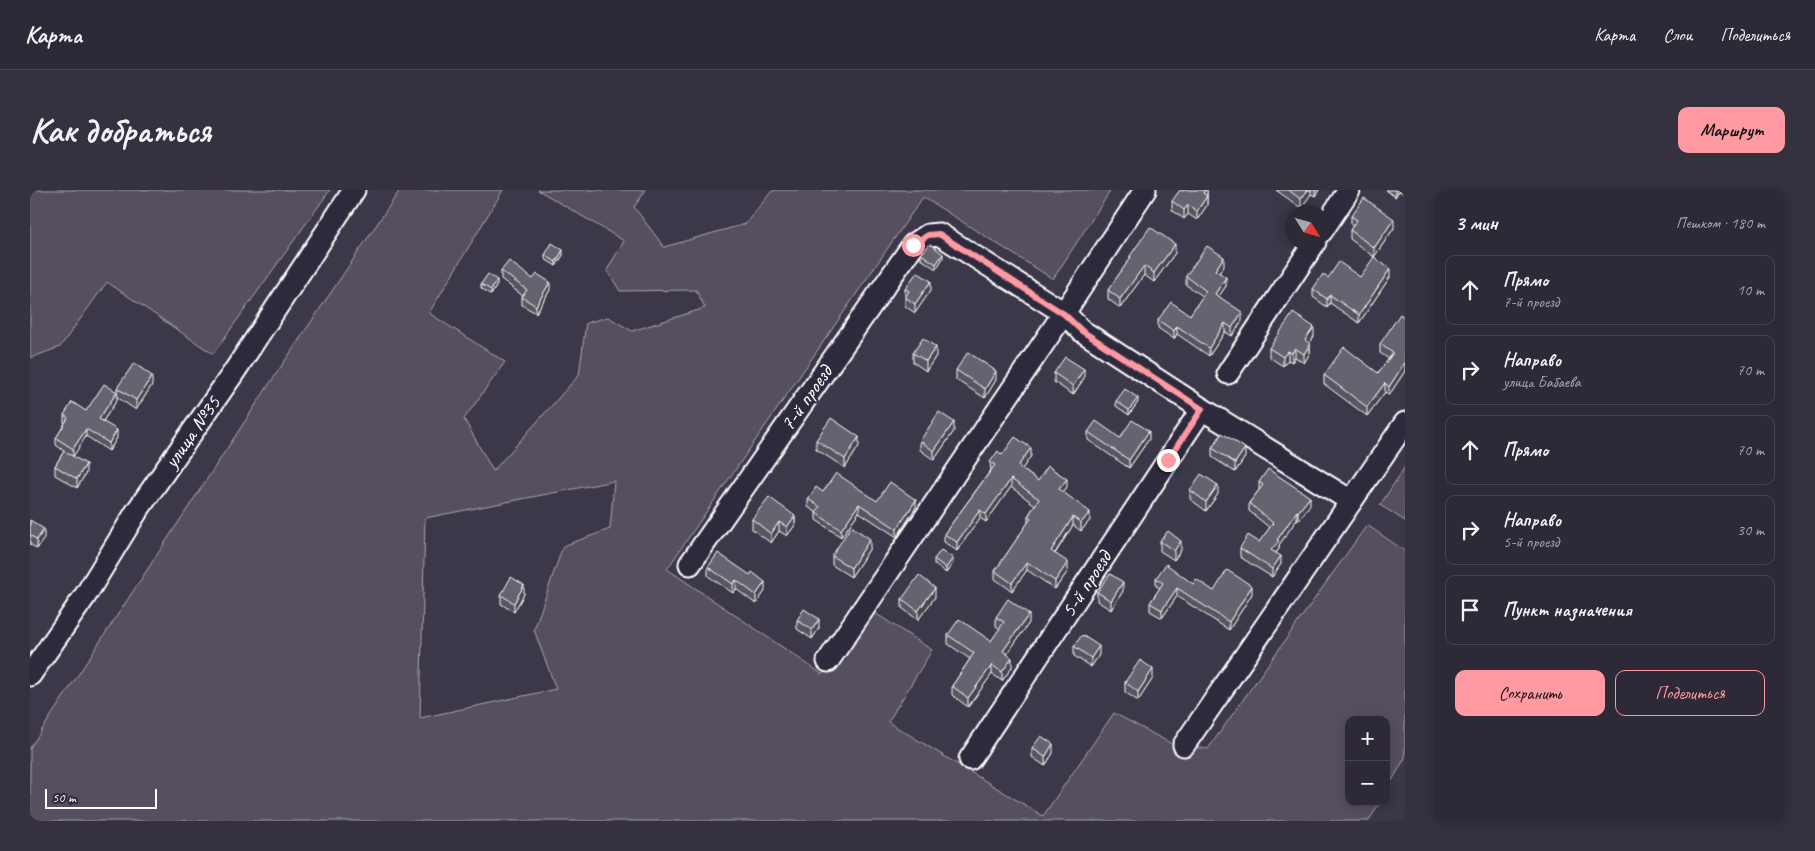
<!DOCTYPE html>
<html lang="ru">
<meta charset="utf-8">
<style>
body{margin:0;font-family:Caveat,sans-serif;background:#35313f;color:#f1f3f6}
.controls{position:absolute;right:15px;bottom:15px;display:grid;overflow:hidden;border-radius:10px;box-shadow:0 2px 12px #0003}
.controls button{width:45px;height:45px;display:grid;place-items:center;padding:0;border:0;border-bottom:1px solid #484552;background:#2d2937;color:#f1f3f6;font:25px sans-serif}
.compass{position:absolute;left:1255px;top:15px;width:45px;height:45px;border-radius:50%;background:#2d2937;box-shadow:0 2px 12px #0003;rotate:127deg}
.scale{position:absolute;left:15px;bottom:12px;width:112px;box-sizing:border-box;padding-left:5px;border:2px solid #fff;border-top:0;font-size:14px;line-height:18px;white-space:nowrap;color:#fff;-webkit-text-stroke:4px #2f2a3d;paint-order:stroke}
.stop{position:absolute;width:15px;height:15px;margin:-11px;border:4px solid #ff9aa2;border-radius:50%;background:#fff}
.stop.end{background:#ff9aa2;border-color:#fff;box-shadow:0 1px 5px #0008}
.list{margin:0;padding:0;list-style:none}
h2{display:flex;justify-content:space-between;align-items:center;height:65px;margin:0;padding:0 20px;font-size:21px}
h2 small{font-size:16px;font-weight:400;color:#a7a6ad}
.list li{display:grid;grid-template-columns:32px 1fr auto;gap:15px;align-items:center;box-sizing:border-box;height:70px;margin:0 10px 10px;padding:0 10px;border:1px solid #484552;border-radius:10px}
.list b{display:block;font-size:19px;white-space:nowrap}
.list p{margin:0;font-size:16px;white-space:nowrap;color:#a7a6ad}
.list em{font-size:16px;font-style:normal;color:#a7a6ad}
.actions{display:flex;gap:10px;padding:15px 20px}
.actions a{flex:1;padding:11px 0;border:1px solid #ff9aa2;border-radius:10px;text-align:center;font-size:18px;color:#ff9aa2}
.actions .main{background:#ff9aa2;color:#111}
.icon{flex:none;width:28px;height:28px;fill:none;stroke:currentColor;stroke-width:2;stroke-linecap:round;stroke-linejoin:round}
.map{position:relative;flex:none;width:1375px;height:631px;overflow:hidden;border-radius:10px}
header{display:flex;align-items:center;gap:30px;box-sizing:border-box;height:70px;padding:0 25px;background:#2d2937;border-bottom:1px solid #484552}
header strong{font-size:24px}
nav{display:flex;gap:28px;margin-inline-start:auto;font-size:18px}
.intro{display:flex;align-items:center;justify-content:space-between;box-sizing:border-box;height:120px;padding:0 30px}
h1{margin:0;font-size:35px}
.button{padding:12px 22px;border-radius:10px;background:#ff9aa2;color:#111;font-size:18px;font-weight:700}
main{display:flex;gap:30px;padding:0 30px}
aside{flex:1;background:#2d2937;border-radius:10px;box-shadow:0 2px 12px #0003}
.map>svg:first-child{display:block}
.green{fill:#555060;stroke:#aaa8b0;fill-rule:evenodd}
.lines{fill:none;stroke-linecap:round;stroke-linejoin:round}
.minor-casing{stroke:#fff;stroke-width:25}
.minor{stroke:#2f2a3d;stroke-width:21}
.wall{fill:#585460;stroke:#fff}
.shaded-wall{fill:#47454e;stroke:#fff}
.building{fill:#666270;stroke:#fff}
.route{stroke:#ff9aa2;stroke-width:6}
.labels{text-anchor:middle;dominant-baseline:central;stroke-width:4;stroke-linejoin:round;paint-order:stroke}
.street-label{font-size:21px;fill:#fff;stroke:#2f2a3d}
</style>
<header>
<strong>Карта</strong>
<nav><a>Карта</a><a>Слои</a><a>Поделиться</a></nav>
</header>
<div class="intro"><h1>Как добраться</h1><a class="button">Маршрут</a></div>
<main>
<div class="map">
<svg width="1375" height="631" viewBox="0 0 1375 631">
<rect width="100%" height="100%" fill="#3c3749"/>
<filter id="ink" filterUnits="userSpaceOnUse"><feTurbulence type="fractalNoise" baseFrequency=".02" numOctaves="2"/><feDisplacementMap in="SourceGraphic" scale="10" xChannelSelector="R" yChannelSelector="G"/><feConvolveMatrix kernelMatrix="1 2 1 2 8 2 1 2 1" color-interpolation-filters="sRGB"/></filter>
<g filter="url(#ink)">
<!-- green -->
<g class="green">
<polygon points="0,0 300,0 183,164 77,92 30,157 0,168"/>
<path d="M370 0H473L399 123 475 172 434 229 463 281 549 185 556 133 578 127 602 141 675 118 666 100 590 101 577 80 594 51 508 0H616L604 17 634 57 715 34 742 1 746 0H1081L1023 89 893 7 637 379 792 484 845 423 902 460 858 532 1013 626 1084 523 1140 553 1178 559 1337 335 1375 361V568L1356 601V530H1319V612H1350L1339 631H0V558L246 184ZM584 291 580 339 533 356 504 440 526 499 390 528 395 328Z"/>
<polygon points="1375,277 1375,331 1350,315"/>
</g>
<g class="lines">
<defs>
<g id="minor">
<polyline points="1292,41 1319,0"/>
<polyline points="1198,183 1285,52"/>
<polyline points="660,374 883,55 898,45 909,44 1034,123 1052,141 1172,219 1321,311"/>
<polyline points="798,471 1034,123 1115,0"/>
<polyline points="0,485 55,406 107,321 202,185 324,0"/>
<polyline points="1154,555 1375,233"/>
<polyline points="940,569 1172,219"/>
</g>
</defs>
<!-- minor casing -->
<use href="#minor" class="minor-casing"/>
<!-- minor -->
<use href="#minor" class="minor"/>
</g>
<!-- wall -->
<g class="wall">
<polygon points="1177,0 1177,15 1167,30 1158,24 1154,29 1142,20 1142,11 1154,1"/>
<polygon points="1246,0 1289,0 1285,6 1281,4 1271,18"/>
<polygon points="1356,0 1375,0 1373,3 1369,1 1365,7"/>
<polygon points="1321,26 1364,38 1344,67 1320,49 1320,40 1323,36 1321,35"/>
<polygon points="1145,63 1124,92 1114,85 1090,118 1078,109 1078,100 1100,69 1100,66"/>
<polygon points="891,64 913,68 906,79 891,69"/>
<polygon points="515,65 533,65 526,76 515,69"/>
<polygon points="1194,76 1189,83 1196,96 1189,106 1212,131 1202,146 1195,142 1179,166 1147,144 1144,149 1128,138 1128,130 1160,125 1173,106 1156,95 1156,86"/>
<polygon points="471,81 503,89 520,100 506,123 492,115 492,107 493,106 471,89"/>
<polygon points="1330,87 1360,87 1329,133 1300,113 1297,117 1283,107 1283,99 1298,88"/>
<polygon points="451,94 467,95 461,105 451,98"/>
<polygon points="875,99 901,100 885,123 875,116"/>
<polygon points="1375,126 1375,181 1359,205 1355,202 1337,226 1294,194 1294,185 1348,183 1359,169 1350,163 1350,154"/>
<polygon points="1284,146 1280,153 1280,163 1274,173 1265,167 1262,172 1258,170 1253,176 1239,167 1239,158"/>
<polygon points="883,163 906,166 896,181 883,172"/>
<polygon points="926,180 966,190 955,208 926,190"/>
<polygon points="1024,183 1054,188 1043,205 1024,192"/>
<polygon points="122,195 106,220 87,207 87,198"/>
<polygon points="87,210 73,231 87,248 79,261 56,246 43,266 56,283 47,298 25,285 25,276 34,261 26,255 26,248 35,234 34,233 34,225 56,221"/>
<polygon points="1086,211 1108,212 1099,225 1086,216"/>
<polygon points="924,241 904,270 890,260 890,251"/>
<polygon points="1058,242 1090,248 1119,249 1099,278 1058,250"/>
<polygon points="786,250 829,256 815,278 786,259"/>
<polygon points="1182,258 1215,267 1205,282 1182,267"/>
<polygon points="972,265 1001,266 992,279 1008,291 1037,297 1033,302 1060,330 1051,341 1043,335 1025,364 1038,381 1025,399 997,380 982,401 965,389 965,381 998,333 998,326 1005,315 981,297 956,332 950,328 927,361 914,352 914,344 961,280 960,272"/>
<polygon points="1229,292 1280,315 1268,331 1267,329 1249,355 1249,359 1246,363 1251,374 1242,387 1210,367 1210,358 1229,352 1240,338 1219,321 1219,313 1229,300"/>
<polygon points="1160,300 1188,304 1176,321 1160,309"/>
<polygon points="793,302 847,311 886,317 867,347 829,322 811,347 786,330 786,322 778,317 778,309"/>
<polygon points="765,326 765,335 757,346 749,341 741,353 722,339 722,329"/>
<polygon points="0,330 14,348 7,359 0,354"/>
<polygon points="1130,351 1151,360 1144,370 1130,361"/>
<polygon points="840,358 821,387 802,375 802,366"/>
<polygon points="904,369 923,373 916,383 904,374"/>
<polygon points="678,377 735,401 726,414 706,399 703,403 678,386"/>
<polygon points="1126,388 1163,394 1184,401 1222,404 1199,440 1147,406 1132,428 1120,421 1120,413 1130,398 1126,396"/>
<polygon points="1093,401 1081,420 1067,411 1067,402"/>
<polygon points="494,404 484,422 471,414 471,405"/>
<polygon points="905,407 888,430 872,418 872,409"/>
<polygon points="966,427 999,433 977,464 982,477 972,491 962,484 938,517 922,505 922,496 940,469 918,454 918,445 961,451 970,439 966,436"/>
<polygon points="767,430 789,438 782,449 767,439"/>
<polygon points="1044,456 1069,465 1061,477 1044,466"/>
<polygon points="1123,488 1108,511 1095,502 1095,492"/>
<polygon points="1002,558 1023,563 1015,576 1002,567"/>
</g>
<!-- shaded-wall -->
<g class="shaded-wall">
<polygon points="1175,0 1177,0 1177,6 1173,3"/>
<polygon points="1278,0 1281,0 1281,4 1271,18 1271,9"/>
<polygon points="1285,0 1289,0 1285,6"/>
<polygon points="1365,0 1369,0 1365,7"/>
<polygon points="1177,6 1177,15 1167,30 1167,21"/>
<polygon points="1158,15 1158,24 1154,29 1154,20"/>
<polygon points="1364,29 1364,38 1344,67 1344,58"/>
<polygon points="1145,54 1145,63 1124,92 1124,83"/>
<polygon points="533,60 533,65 526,76 526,72"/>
<polygon points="913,64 913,68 906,79 906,74"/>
<polygon points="1194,67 1194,76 1185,88 1185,80"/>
<polygon points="1114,76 1114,85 1090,118 1090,109"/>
<polygon points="1360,79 1360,87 1329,133 1329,125"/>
<polygon points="1196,87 1196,96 1185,112 1185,104"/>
<polygon points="467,90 467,95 461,105 461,100"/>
<polygon points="901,91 901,100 885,123 885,114"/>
<polygon points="520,92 520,100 506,123 506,116"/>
<polygon points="1300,105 1300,113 1297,117 1297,109"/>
<polygon points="1212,122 1212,131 1202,146 1202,138"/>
<polygon points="1195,133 1195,142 1179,166 1179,158"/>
<polygon points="1147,136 1147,144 1144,149 1144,141"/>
<polygon points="1284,137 1284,146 1275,160 1275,150"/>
<polygon points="1280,154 1280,163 1274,173 1274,164"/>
<polygon points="906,157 906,166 896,181 896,171"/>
<polygon points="1265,158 1265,167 1262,172 1262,163"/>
<polygon points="1258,161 1258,170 1253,176 1253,167"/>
<polygon points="1375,172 1375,181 1359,205 1359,197"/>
<polygon points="1054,179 1054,188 1043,205 1043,196"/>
<polygon points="966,181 966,190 955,208 955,199"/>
<polygon points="122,186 122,195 106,220 106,210"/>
<polygon points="1355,193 1355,202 1337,226 1337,217"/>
<polygon points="87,202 87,210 69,237 69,229"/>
<polygon points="1108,208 1108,212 1099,225 1099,220"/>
<polygon points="924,232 924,241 904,270 904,261"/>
<polygon points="56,239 56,246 43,267 43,259"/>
<polygon points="87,240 87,248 79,261 79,253"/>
<polygon points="1119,241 1119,249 1099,278 1099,270"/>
<polygon points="829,247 829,256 815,278 815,269"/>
<polygon points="1001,258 1001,266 988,285 988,276"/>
<polygon points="1215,258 1215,267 1205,282 1205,273"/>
<polygon points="56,274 56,283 47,298 47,289"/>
<polygon points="981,289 981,297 956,332 956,324"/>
<polygon points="1037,289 1037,297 1029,308 1029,299"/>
<polygon points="1188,295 1188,304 1176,321 1176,312"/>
<polygon points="1280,307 1280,315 1268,331 1268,322"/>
<polygon points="886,310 886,317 867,347 867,339"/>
<polygon points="829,314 829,322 811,347 811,340"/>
<polygon points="950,320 950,328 927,361 927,352"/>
<polygon points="1267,321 1267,329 1249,355 1249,359 1241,368 1241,360 1247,350"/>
<polygon points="1060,322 1060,330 1051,341 1051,333"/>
<polygon points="765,326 765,335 757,346 757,337"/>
<polygon points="1043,327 1043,335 1021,369 1021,361"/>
<polygon points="749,332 749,341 741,353 741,344"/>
<polygon points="14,339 14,348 7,359 7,350"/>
<polygon points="840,349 840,358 821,387 821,378"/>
<polygon points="1151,351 1151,360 1144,370 1144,361"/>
<polygon points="1251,366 1251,374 1242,387 1242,379"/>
<polygon points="923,368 923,373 916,383 916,378"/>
<polygon points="997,372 997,380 982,401 982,393"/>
<polygon points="1038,372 1038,381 1025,399 1025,391"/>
<polygon points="706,390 706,399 703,403 703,394"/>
<polygon points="735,392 735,401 726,414 726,405"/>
<polygon points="1093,392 1093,401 1081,420 1081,411"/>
<polygon points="494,395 494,404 484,422 484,413"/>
<polygon points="1222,396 1222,404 1199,440 1199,432"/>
<polygon points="905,398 905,407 888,430 888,421"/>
<polygon points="1147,398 1147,406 1132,428 1132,420"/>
<polygon points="999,424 999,433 973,470 973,461"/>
<polygon points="789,429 789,438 782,449 782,440"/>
<polygon points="1069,456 1069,465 1061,477 1061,468"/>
<polygon points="982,468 982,477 972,491 972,482"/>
<polygon points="962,475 962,484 938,517 938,508"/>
<polygon points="1123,479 1123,488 1108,511 1108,502"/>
<polygon points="1023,554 1023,563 1015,576 1015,567"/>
</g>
<!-- building -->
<g class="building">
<polygon points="1150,0 1154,1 1155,0 1175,0 1173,3 1177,6 1167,21 1158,15 1154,20 1142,11"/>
<polygon points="1258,0 1278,0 1271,9"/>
<polygon points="1334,8 1364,29 1344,58 1320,40 1327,30 1321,26"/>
<polygon points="1120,37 1145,54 1124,83 1114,76 1090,109 1078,100 1101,67 1100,66"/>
<polygon points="522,53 533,60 526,72 515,65"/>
<polygon points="900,54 913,64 906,74 891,64"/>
<polygon points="1177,56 1194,67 1185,80 1196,87 1185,104 1212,122 1202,138 1195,133 1179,158 1147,136 1144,141 1128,130 1141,112 1160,125 1176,101 1156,86"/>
<polygon points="1344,67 1360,79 1329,125 1300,105 1297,109 1283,99 1293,84 1298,88 1309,72 1330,87"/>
<polygon points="479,71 503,89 507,84 520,92 506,116 492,107 497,100 471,81"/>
<polygon points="887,82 901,91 885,114 875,107 879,101 875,99"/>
<polygon points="458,84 467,90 461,100 451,94"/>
<polygon points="1263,123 1284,137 1275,150 1280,154 1274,164 1265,158 1262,163 1258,161 1253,167 1239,158"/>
<polygon points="1370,124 1374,127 1375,126 1375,172 1359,197 1355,193 1337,217 1294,185 1314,157 1348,183 1363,163 1350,154"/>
<polygon points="893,148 906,157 896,171 883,163"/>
<polygon points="938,162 966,181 955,199 926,180"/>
<polygon points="1035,167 1054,179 1043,196 1024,183"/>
<polygon points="104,173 122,186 106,210 87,198"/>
<polygon points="74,194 87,202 69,229 87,240 79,253 56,239 43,259 26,248 38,228 34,225 42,212 56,221"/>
<polygon points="1095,199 1108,208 1099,220 1086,211"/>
<polygon points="909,222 924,232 904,261 890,251"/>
<polygon points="801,228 829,247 815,269 786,250"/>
<polygon points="1102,230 1119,241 1099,270 1058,242 1066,231 1090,248"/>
<polygon points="1192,243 1215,258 1205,273 1182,258"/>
<polygon points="985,247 1001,258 988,276 1008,291 1018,276 1037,289 1029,299 1060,322 1051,333 1043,327 1021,361 1038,372 1025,391 997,372 982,393 965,381 1001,328 998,326 1009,309 981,289 956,324 950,320 927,352 914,344 965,275 960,272 968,261 972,265"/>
<polygon points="34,261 56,274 47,289 25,276"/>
<polygon points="1238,279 1280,307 1268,322 1267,321 1247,350 1249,351 1241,360 1251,366 1242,379 1210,358 1218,345 1229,352 1243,333 1219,313 1233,295 1229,292"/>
<polygon points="806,283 847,311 860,292 886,310 867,339 829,314 811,340 786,323 790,317 778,309 786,297 793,302"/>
<polygon points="1171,284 1188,295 1176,312 1160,300"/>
<polygon points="739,307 765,326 757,337 749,332 741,344 722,329"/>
<polygon points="0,330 14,339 7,350 0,345"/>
<polygon points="821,336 840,349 821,378 802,366"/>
<polygon points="1138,341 1151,351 1144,361 1130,351"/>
<polygon points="911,360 923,368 916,378 904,369"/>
<polygon points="688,363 720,385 722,382 735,392 726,405 706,390 703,394 678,377"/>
<polygon points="1136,374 1163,394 1166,389 1184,401 1197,380 1222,396 1199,432 1147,398 1132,420 1120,413 1133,393 1126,388"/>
<polygon points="1080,384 1093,392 1081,411 1067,402"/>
<polygon points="889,385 905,398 888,421 872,409"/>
<polygon points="481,387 494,395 484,413 471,405"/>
<polygon points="978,409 999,424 973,461 982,468 972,482 962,475 938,508 922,496 944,463 918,445 929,429 961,451 974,432 966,427"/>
<polygon points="774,419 789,429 782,440 767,430"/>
<polygon points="1052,445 1069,456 1061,468 1044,456"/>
<polygon points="1110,470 1123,479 1108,502 1095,492"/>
<polygon points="1011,546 1023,554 1015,567 1002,558"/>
</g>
</g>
<g class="lines" filter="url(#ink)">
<!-- route -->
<polyline class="route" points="883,55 898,45 909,44 1034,124 1052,141 1172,219 1138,270"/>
</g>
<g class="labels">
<!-- street labels -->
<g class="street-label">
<text transform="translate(776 208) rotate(-55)">7-й проезд</text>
<text transform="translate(162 242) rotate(-55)">улица №35</text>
<text transform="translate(1056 394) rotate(-57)">5-й проезд</text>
</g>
</g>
</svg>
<div class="controls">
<button>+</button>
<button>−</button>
</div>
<svg class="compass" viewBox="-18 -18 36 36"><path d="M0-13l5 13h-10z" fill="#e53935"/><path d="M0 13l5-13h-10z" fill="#a7a6ad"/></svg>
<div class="scale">50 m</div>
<div class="stop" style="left:883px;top:55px"></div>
<div class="stop end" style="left:1138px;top:270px"></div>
</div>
<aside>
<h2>3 мин<small>Пешком · 180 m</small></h2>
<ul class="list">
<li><svg class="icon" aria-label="ahead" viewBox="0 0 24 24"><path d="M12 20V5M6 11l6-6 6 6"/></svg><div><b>Прямо</b><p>7-й проезд</p></div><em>10 m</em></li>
<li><svg class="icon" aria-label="right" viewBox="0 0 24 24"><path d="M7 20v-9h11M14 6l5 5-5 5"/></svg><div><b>Направо</b><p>улица Бабаева</p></div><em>70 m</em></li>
<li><svg class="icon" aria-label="ahead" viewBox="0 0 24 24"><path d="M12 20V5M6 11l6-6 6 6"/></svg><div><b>Прямо</b></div><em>70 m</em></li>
<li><svg class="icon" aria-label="right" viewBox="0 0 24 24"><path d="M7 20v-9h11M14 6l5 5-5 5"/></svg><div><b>Направо</b><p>5-й проезд</p></div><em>30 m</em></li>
<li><svg class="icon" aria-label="arrive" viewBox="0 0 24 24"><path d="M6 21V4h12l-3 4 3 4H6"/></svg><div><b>Пункт назначения</b></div></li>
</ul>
<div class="actions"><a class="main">Сохранить</a><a>Поделиться</a></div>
</aside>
</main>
